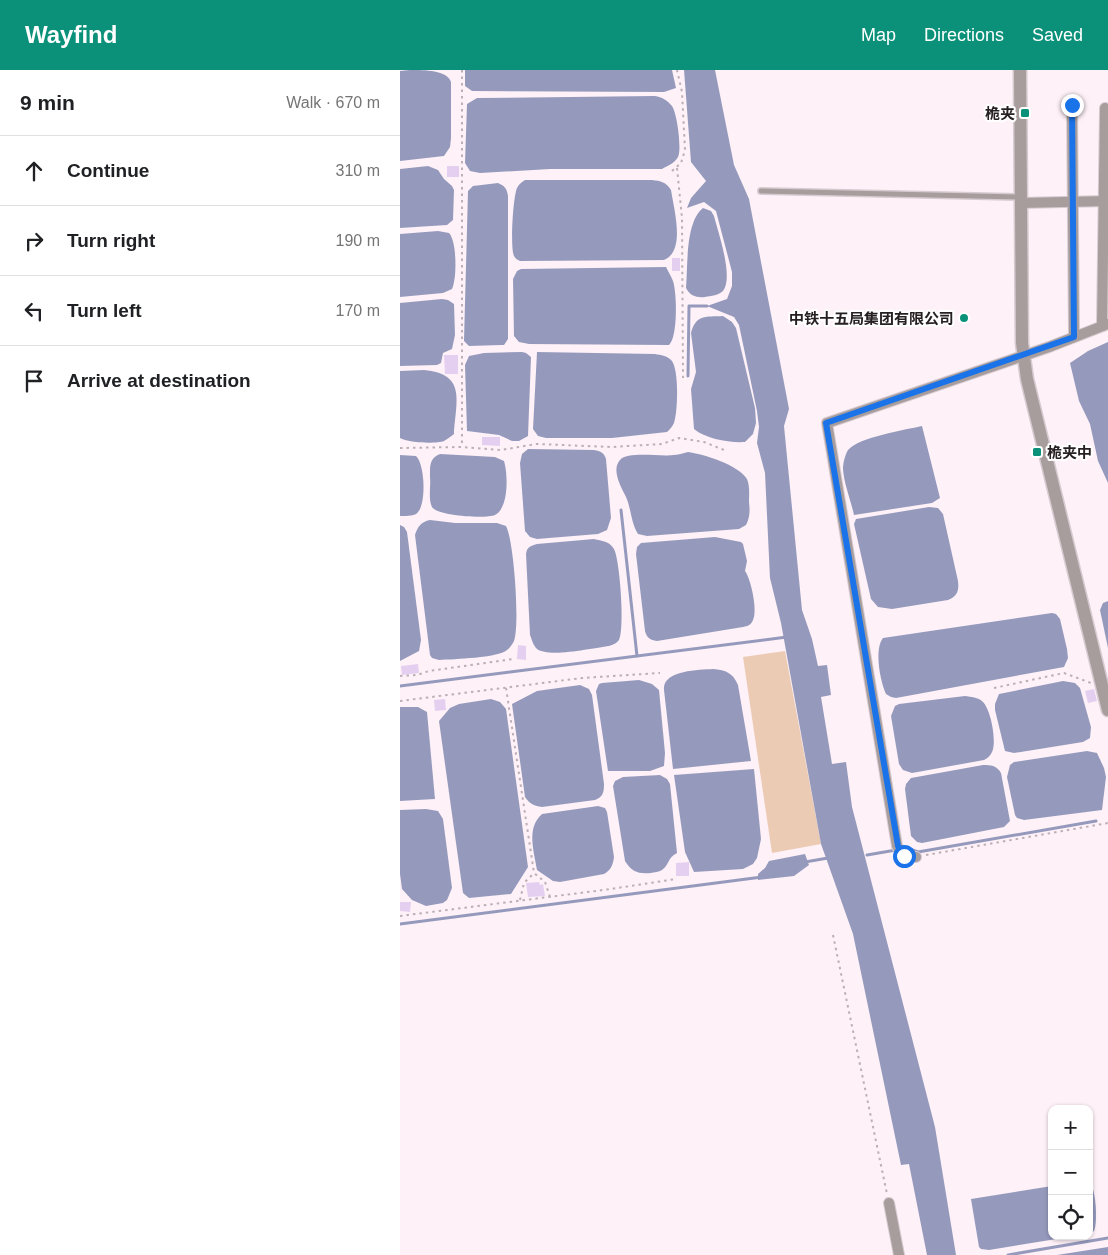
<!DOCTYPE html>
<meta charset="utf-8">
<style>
body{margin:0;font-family:Helvetica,"Noto Sans SC",sans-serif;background:#f2f2f2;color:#202124}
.controls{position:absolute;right:15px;bottom:15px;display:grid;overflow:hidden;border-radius:10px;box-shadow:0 1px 4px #0004}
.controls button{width:45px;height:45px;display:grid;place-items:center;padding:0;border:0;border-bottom:1px solid #e0e0e0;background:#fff;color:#202124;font:25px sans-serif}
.stop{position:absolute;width:15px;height:15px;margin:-11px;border:4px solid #1a73e8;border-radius:50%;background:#fff}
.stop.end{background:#1a73e8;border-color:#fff;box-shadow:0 1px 5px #0008}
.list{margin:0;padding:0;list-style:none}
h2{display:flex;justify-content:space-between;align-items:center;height:65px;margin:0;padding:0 20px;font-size:21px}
h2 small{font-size:16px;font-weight:400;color:#757577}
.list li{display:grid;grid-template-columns:32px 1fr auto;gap:15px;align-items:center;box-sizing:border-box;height:70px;padding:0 20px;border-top:1px solid #e0e0e0}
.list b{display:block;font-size:19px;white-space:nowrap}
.list em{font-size:16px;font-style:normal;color:#757577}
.icon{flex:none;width:28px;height:28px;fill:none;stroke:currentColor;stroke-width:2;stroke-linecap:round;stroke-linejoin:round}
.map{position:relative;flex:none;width:708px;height:1185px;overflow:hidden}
header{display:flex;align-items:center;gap:30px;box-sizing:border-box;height:70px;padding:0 25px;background:#0b9179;color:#fff}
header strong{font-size:24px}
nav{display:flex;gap:28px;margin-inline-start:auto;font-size:18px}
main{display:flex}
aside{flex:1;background:#fff}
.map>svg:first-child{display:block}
.green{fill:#eccbb5}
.water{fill:#959abd}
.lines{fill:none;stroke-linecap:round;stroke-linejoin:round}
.stream{stroke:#959abd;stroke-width:3}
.building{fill:#e5cff1}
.service-casing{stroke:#d7cbd1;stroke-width:8}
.minor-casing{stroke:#d7cbd1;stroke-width:12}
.tertiary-casing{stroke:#d7cbd1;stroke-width:15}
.path{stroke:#bbb0b5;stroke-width:2;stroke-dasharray:2.5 4;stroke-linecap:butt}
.service{stroke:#a79d9c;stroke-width:5}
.minor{stroke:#a79d9c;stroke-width:10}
.tertiary{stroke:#a79d9c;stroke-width:12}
.route{stroke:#1a73e8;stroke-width:6}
.poi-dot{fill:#0b9179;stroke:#fff;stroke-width:2}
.labels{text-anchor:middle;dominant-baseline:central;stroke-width:4;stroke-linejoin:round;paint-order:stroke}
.poi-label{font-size:15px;font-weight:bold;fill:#272023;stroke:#fff;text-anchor:end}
</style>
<header>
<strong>Wayfind</strong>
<nav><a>Map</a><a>Directions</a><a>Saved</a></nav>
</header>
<main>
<aside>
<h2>9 min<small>Walk · 670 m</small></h2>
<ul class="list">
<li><svg class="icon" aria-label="ahead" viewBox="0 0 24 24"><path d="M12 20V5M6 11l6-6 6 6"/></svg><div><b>Continue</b></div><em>310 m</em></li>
<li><svg class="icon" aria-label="right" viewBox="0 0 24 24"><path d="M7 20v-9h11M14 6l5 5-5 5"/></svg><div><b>Turn right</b></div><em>190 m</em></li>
<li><svg class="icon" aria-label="left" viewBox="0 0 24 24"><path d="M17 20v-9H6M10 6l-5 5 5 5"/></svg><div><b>Turn left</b></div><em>170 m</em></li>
<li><svg class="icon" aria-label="arrive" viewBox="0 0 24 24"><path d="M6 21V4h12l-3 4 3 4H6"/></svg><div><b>Arrive at destination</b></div></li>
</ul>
</aside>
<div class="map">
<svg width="708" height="1185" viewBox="0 0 708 1185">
<rect width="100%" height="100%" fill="#fef1f7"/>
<!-- green -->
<polygon class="green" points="385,581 421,774 372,783 343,587"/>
<!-- water -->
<g class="water">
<path d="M10 0C25 0 47 0 51 12V68L50 77 44 86 0 91V1Z"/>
<polygon points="65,0 272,0 276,18 264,22 72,21 65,16"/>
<polygon points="284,0 315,0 334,95 349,129 389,339 384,356 402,540 412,569 418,596 427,595 431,625 421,627 432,694 446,692 452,737 535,1057 556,1185 527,1185 509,1094 501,1095 453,864 421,774 381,553 370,508 365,403 357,373 359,357 357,341 339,255 334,247 307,236 327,229 332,216 332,202 316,141 304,132 287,138 291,128 306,111 291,92"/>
<path d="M255 26C262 27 267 30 272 36 277 43 282 79 278 87 275 93 267 96 262 99H150L80 103 70 101 65 93 67 34 77 28Z"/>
<polygon points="28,96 38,100 44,109 52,116 54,120 53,150 47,155 0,158 0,99"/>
<path d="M125 110H252C261 111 266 112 271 120 274 140 286 181 264 190L120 191C116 189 116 189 114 186 110 178 113 127 117 118 119 114 122 112 125 110Z"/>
<path d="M98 113C105 116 107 119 108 126V269L104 275H101L69 276 64 271 68 121 73 116Z"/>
<path d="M303 138 311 141 314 146C318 162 334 207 323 221 319 225 311 226 305 227 297 228 290 226 286 218 288 197 285 152 303 138Z"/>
<path d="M38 161 49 163C57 171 57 209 52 219L43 223 0 227V164Z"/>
<path d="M266 197C268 201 271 206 273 211 277 223 278 267 269 275L129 274 119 272 114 266 113 209 117 201 121 199Z"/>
<polygon points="42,229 48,230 54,234 55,265 52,279 43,283 41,293 37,295 0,296 0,233"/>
<path d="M323 246 332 252 336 258 355 338 356 353 353 364 345 372C329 373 306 369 294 359L291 319 296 302 291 263C296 244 306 247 323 246Z"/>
<polygon points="708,272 708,413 698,391 690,354 679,331 670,293 688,281"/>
<polygon points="122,282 126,283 131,287 128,366 119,371 112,371 99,365 67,361 65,295 69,286 84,283"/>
<path d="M137 282 255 284C261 285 268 286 272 291 279 301 278 342 274 353 272 357 270 359 267 362L212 368H146L138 366 133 359Z"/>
<path d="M24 300C67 304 56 331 54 364 51 366 48 369 44 371 36 374 8 373 0 368V301Z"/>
<path d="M522 356 540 428 532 433 454 445C451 431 444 414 443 399 443 393 445 385 448 380 459 367 505 360 522 356Z"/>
<path d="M128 379 194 380C201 381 204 383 206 389L211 448 207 460 198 464 137 469 130 467 125 461 120 393 122 384Z"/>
<path d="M288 382C303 384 339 395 347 409 350 416 349 425 349 432 350 441 350 447 346 455L339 459 247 466 238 464C231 453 231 438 226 427 221 417 211 400 220 390 227 381 261 387 273 385 278 385 283 383 288 382Z"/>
<path d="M40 384 95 387 104 391C108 404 109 438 95 445 86 449 37 446 32 437 28 430 31 415 30 407 30 397 29 388 40 384Z"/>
<path d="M0 385 16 386C25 394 27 437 16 444 12 446 5 446 0 446Z"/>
<path d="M529 437 538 438 543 444 558 511C559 520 558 526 548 530L492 539 478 537 471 529 454 454 456 449Z"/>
<path d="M30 450 55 453H97L106 456C114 471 120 555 114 571 113 573 110 578 107 580 98 588 54 589 39 590L32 588 30 585 15 465C18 456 21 452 30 450Z"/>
<polygon points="0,455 4,457 7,462 21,570 19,581 0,591"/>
<path d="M315 467 341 472 343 474 347 491 345 501C351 509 358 541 353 550 351 555 348 556 343 557L257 571C250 570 247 568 245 561L236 484 237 477 241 473Z"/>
<path d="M194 469C202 471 209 471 214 479 220 490 225 560 219 570 217 573 213 575 209 576 193 578 149 588 137 579 133 575 132 570 130 565L126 484C127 477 130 476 137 474Z"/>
<polygon points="708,531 708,578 700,540 703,533"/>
<path d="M652 543 656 544 660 549 667 579 668 588 664 597 496 628 491 627 486 624C480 611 474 579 483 568Z"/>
<path d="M313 599C326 600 333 603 338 615L351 691 273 699 264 620C262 600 299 600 313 599Z"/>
<polygon points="239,610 252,614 259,620 265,683 264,696 250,701 208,701 196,621 199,614 202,613"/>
<polygon points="663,611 675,613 680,618 691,657 690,668 683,672 614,683 605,681 595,640 595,634 599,624"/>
<path d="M180 615 189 619 192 625 204 714C204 722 203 727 195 730L142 737C134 736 130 734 125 727L112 634 137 621Z"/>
<path d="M565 626C571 627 578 627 583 632 591 640 597 672 592 682 590 686 588 688 584 690L512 703 503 700 499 694 491 646 495 636 499 634Z"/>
<polygon points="91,629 100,632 106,639 128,797 111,824 69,828 63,823 39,651 50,638 59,634"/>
<polygon points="0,637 18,637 27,642 35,729 0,731"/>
<polygon points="687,681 697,683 704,698 706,707 702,740 624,750 617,748 615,745 607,707 610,695 614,692"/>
<path d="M583 695C591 695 596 695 601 703L610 751 604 757 522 773 517 772 511 766 505 719 506 714 511 708Z"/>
<polygon points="354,699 361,769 357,788 353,794 343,799 294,802 285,782 274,705"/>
<path d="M260 705 267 709 270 714 277 783C267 788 270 794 262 800 259 802 254 802 251 803 238 804 232 802 225 791L213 716 215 711 223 707Z"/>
<path d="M198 736 205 738 207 742 214 787C213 795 211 800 204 804L160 812 153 811 137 800C134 781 126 758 142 744Z"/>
<polygon points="26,739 38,741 43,749 52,818 47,830 43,833 26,836 12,830 2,819 0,804 0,740"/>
<polygon points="405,784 409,795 394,806 358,810 358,804 365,798 369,791"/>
<path d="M689 1111C696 1118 698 1152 694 1161L689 1164Z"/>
<polygon points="652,1116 652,1166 675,1166 589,1180 581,1179 579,1177 571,1129"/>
<polygon points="708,1177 708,1185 657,1185"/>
</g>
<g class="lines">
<!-- stream -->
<g class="stream">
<polyline points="288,306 289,236 307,236"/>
<polyline points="221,440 237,586"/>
<polyline points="0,616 387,567"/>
<polyline points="502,779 507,778 518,782 696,751"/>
<polyline points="467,785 496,780"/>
<polyline points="405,792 428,788"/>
<polyline points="0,854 362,807"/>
<polyline points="608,1185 708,1168"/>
</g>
</g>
<!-- building -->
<g class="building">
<rect x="47" y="96" width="12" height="11"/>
<rect x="272" y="188" width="8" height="13"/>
<polygon points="44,285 58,285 58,304 45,304"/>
<polygon points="82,367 100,367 100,376 82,375"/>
<polygon points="118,575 126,576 126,590 117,589"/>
<polygon points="18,594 19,603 2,605 1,596"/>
<polygon points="694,619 697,631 688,633 685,621"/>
<polygon points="45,629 46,640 35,641 34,630"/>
<polygon points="289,792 289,806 276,806 276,793"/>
<polygon points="139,812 140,815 143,814 145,826 128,827 126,813"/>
<polygon points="0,832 11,832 10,842 0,841"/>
</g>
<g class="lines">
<defs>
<polyline id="service" points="361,121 620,127"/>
<g id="minor">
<polyline points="672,35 674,267"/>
<polyline points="620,133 708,131"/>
<polyline points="702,256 705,38"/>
<polyline points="516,787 504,786 497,776 427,353 649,277 708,254"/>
<polyline points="489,1133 499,1185"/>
</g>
<polyline id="tertiary" points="620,0 622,273 627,309 708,640"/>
</defs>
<!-- service casing -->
<use href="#service" class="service-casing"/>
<!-- minor casing -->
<use href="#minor" class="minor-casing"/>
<!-- tertiary casing -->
<use href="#tertiary" class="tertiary-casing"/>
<!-- path -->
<g class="path">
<polyline points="62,0 62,377"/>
<polyline points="277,98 282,148 283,308"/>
<polyline points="272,101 281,93 285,80 282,22 277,0"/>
<polyline points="0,378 62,377 101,380 136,374 212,377 262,374 279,368 304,372 324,380"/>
<polyline points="0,606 17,605 29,601 113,589"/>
<polyline points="106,618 134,803 145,812 150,827"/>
<polyline points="594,618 664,603 691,613"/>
<polyline points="0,631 182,608 260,603"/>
<polyline points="526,785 708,753"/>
<polyline points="120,830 124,813 134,803"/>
<polyline points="0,846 211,819 276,809"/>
<polyline points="433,865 487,1124"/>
</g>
<!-- service -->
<use href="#service" class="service"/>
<!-- minor -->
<use href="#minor" class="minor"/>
<!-- tertiary -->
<use href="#tertiary" class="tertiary"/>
</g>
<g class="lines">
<!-- route -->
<polyline class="route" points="504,786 498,776 426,353 674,267 672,35"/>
</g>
<!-- markers -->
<g class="poi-dot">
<rect x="620" y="38" width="10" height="10" rx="2.5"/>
<circle cx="564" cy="248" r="5"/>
<rect x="632" y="377" width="10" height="10" rx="2.5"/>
</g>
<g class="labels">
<!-- poi labels -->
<g class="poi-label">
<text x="615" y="43">桅夹</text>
<text x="554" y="248">中铁十五局集团有限公司</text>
<text x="647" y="382" text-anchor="start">桅夹中</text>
</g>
</g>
</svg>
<div class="controls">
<button>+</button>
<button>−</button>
<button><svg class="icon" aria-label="locate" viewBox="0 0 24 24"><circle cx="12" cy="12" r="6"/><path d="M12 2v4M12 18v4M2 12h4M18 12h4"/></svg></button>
</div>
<div class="stop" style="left:504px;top:786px"></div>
<div class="stop end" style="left:672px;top:35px"></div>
</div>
</main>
